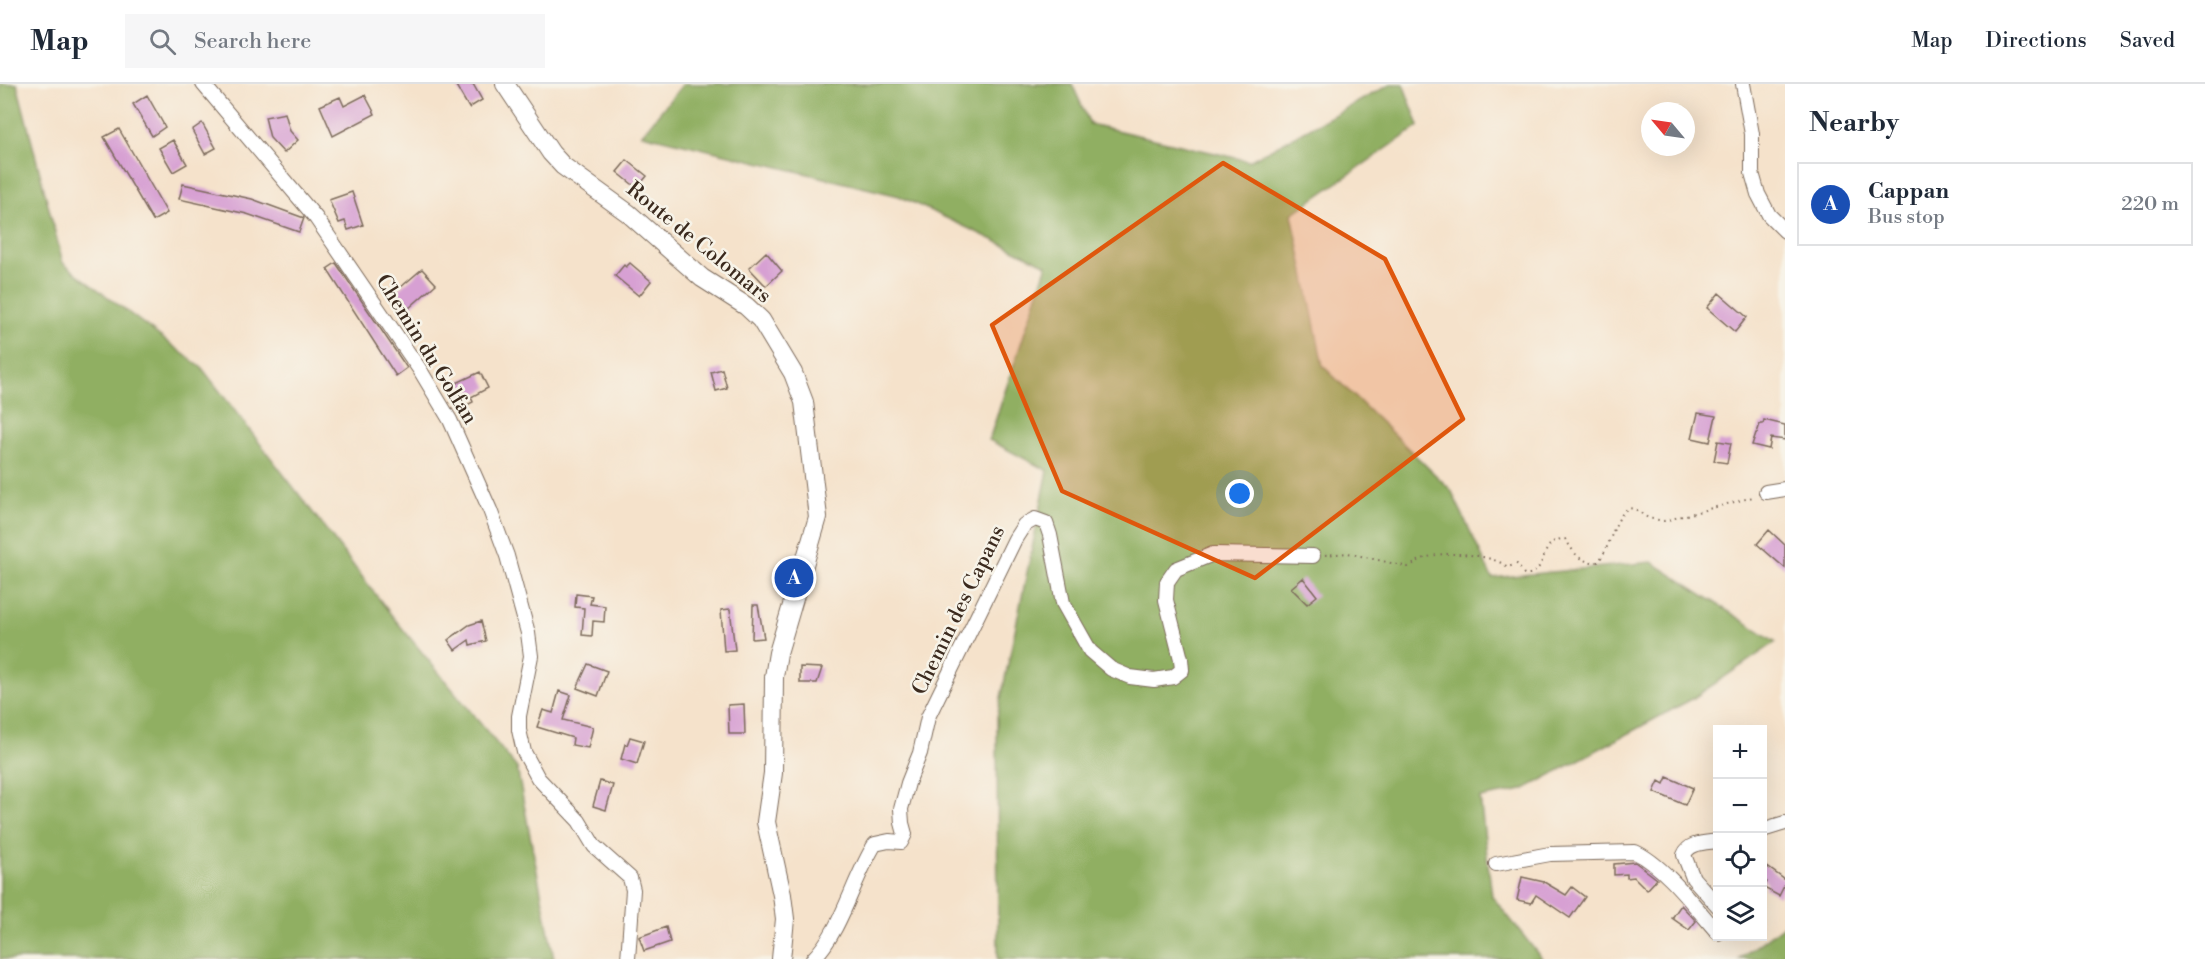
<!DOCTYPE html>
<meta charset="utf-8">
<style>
body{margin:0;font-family:"Libre Bodoni",serif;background:#f6f6f7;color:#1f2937}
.controls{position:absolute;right:18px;bottom:18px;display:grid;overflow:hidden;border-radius:0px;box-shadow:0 6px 24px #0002}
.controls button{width:54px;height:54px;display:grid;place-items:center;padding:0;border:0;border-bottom:2px solid #e0e1e3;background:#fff;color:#1f2937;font:30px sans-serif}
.compass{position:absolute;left:1641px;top:18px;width:54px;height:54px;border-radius:50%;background:#fff;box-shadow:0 6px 24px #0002;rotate:299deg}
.you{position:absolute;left:1240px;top:410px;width:21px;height:21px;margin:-15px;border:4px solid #fff;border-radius:50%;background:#1a73e8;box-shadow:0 0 0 9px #1a73e833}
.badge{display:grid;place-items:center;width:39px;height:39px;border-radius:50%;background:#c8321e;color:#fff;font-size:20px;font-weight:700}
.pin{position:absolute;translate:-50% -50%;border:3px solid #fff;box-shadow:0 2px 6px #0006}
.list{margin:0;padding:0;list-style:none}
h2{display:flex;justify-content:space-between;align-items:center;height:78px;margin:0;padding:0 24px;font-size:26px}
h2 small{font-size:20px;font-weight:400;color:#747a83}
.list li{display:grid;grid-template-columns:39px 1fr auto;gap:18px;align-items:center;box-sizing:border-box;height:84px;margin:0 12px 12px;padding:0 12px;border:2px solid #e0e1e3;border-radius:0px}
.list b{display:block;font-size:22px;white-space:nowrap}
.list p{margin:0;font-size:20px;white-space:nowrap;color:#747a83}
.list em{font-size:20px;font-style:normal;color:#747a83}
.icon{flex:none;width:33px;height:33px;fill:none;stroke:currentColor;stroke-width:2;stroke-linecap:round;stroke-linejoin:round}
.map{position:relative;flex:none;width:1785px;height:875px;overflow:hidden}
header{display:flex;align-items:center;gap:36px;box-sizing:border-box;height:84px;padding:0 30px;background:#fff;border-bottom:2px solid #e0e1e3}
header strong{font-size:28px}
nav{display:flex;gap:33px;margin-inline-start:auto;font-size:21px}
.search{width:420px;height:54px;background:#f6f6f7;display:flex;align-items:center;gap:15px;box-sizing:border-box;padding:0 21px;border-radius:0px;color:#747a83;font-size:22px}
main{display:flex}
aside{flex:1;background:#fff}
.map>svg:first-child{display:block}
.forest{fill:#90af62;stroke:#666c40;stroke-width:1.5}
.building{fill:#d7a0d3}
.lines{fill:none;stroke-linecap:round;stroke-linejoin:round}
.minor-casing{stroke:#7c6a5b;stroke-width:16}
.major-casing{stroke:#7c6a5b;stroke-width:20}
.path{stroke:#7c6a5b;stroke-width:2;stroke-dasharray:1.5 4.5;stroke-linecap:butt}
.minor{stroke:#fff;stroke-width:14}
.major{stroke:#fff;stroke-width:18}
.marked{fill:#df570d;fill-opacity:0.2;stroke:#df570d;stroke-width:4.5;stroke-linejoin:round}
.labels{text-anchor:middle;stroke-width:5;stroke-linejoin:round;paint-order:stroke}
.street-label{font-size:21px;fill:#3b2a1e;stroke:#f7f3e8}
</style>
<header>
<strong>Map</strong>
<div class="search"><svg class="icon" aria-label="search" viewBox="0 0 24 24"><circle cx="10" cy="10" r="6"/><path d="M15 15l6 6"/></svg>Search here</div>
<nav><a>Map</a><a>Directions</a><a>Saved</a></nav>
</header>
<main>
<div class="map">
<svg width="1785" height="875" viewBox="0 0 1785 875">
<rect width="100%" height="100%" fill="#f7f3e8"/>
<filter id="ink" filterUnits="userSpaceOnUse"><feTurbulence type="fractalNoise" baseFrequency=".0167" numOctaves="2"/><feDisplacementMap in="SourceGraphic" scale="12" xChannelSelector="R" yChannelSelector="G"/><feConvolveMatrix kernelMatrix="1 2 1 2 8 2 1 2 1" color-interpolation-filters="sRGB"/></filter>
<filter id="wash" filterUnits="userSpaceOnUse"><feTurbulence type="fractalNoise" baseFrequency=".008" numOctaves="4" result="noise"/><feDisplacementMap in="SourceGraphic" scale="24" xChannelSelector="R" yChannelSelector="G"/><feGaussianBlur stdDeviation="1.35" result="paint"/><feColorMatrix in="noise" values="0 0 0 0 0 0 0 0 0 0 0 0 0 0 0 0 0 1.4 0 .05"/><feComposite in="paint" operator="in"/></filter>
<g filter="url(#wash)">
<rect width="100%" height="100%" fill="#f5e2cb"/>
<path class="forest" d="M 0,0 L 17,0 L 63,179 L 202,284 L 393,533 L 517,684 L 554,875 L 0,875 Z
M 683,0 L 1072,0 L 1090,40 L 1249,77 L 1391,0 L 1403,0 L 1419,42 L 1292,130 L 1323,282 L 1451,406 L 1492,494 L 1652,478 L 1776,558 L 1692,615 L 1523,706 L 1480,714 L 1492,812 L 1542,875 L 998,875 L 997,633 L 1048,387 L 989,356 L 1047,181 L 899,112 L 642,50 Z
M 1785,840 L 1785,875 L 1739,875 Z"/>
<g id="blocks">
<path class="building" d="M 455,0 L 473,0 L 482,16 L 469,24 Z
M 147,11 L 165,43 L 152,52 L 133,20 Z
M 365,11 L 375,30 L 333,52 L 320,22 L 340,13 L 344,22 Z
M 285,29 L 290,47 L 298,56 L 284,69 L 270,54 L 265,33 Z
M 202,39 L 216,64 L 205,70 L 192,46 Z
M 119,45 L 167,129 L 153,137 L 104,53 Z
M 173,56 L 187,80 L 173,88 L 159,64 Z
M 627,76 L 647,92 L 637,104 L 617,88 Z
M 183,100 L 252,115 L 304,134 L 299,148 L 247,130 L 179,115 Z
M 352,108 L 363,141 L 348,146 L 345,137 L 339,139 L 329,116 Z
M 766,168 L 782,187 L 766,202 L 749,184 Z
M 336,179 L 407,284 L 396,292 L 327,185 Z
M 630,179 L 651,197 L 639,212 L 615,192 L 624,181 L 626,183 Z
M 422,185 L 436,200 L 408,225 L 394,209 Z
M 1719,209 L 1747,233 L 1735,248 L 1707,224 Z
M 722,285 L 727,304 L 716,307 L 711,288 Z
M 480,288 L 488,304 L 471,313 L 473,318 L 463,323 L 452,301 Z
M 1698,329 L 1716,332 L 1710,358 L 1692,354 Z
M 1764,336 L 1785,341 L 1785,356 L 1771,354 L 1769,365 L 1752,361 L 1756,349 L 1757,349 L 1760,340 L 1763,340 Z
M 1718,357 L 1731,359 L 1727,379 L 1714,377 Z
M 1769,446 L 1785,461 L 1785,484 L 1757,460 Z
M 1303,494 L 1317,512 L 1307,520 L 1291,504 Z
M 576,510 L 592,512 L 590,520 L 605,522 L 604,538 L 593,537 L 592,552 L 582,551 L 584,524 L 575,523 Z
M 753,521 L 758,521 L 764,554 L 752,555 Z
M 730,525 L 735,566 L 724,567 L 721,526 Z
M 481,537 L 486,557 L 470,561 L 469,556 L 455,566 L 448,556 L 469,541 Z
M 588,580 L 607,587 L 598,612 L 577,604 Z
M 800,583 L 822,584 L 817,599 L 800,599 Z
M 559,607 L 571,611 L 563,636 L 593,643 L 588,664 L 572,661 L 573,654 L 537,643 L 543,626 L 553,629 Z
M 744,620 L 745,650 L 729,650 L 728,621 Z
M 630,653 L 644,657 L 637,680 L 621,675 L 625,660 L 627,661 Z
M 1667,693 L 1693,704 L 1685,721 L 1654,708 L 1659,697 L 1664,700 Z
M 600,697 L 613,701 L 606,726 L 593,722 Z
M 1635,778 L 1657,795 L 1647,806 L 1634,793 L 1627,794 L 1627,790 L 1614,791 L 1614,780 Z
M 1762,779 L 1785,796 L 1785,800 L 1779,812 L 1764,804 L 1767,798 L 1762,794 Z
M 1522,793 L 1544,798 L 1566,811 L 1572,803 L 1585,813 L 1570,834 L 1536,811 L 1531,819 L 1517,816 Z
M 1681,821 L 1696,837 L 1689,846 L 1672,834 Z
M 666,843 L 670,858 L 644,867 L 639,853 Z"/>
</g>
</g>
<g filter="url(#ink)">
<use href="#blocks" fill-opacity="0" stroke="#7c6a5b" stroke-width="1.5"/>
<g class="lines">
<defs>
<path id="minor" d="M 203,0 L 316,134 L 420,286 L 450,336 L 490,426 L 507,472 L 528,549 L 531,572 L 519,632 L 519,646 L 524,668 L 538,694 L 579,737 L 594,762 L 630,794 L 633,806 L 628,875
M 1743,0 L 1752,50 L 1752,89 L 1758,110 L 1769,131 L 1785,147
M 1766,408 L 1785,405
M 1762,746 L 1785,739
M 1718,757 C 1705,759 1689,758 1684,771 L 1693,794 L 1718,822
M 1496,780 L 1550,770 L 1635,768 C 1664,781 1696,824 1718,849
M 813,875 C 842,846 853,795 875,760 L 889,757 L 901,758 L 905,750 L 902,739 L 901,725 L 908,699 L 920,669 L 928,633 L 1015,455 L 1024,441 L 1035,435 L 1046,439 L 1050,451 L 1063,519 L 1090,567 L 1111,585 L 1130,593 L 1154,596 L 1173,593 L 1182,586 L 1181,575 L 1166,516 L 1167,498 L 1176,485 L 1213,470 L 1313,472"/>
<path id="major" d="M 505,0 L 551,69 L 563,82 L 628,129 L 702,194 L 746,222 L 761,236 L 793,289 L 804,318 L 818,433 L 778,569 L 774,593 L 773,689 L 766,738 L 782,811 L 785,835 L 781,875"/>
</defs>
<use href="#minor" class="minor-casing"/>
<use href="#major" class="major-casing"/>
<path class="path" d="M 1325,471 L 1348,469 L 1408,483 C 1414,480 1419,476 1425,474 C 1445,466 1491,470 1508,483 L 1517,480 L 1524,490 C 1549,493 1537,454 1565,455 C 1575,469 1578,479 1598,478 C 1612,461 1612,437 1628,424 L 1635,425 L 1648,434 L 1664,437 L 1753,413"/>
<use href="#minor" class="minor"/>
<use href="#major" class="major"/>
</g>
</g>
<path class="marked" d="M 1223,79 L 1385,175 L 1463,335 L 1255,494 L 1062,407 L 992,241 Z"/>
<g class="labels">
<g class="street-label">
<text transform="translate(699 158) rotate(39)" y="7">Route de Colomars</text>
<text transform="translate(427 265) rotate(58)" y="7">Chemin du Golfan</text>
<text transform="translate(958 526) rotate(-64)" y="7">Chemin des Capans</text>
</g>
</g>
</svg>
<div class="controls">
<button>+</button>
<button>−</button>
<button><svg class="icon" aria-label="locate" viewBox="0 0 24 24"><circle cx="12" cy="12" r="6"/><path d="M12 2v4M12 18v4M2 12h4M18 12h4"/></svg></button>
<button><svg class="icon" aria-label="layers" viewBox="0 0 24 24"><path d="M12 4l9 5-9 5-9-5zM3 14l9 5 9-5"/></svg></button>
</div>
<svg class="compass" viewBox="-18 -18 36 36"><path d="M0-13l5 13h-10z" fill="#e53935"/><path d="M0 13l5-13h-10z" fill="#747a83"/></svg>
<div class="you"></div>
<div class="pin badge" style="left:794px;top:494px;background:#1a4fb4">A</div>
</div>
<aside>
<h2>Nearby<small></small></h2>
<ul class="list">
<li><span class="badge" style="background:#1a4fb4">A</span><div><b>Cappan</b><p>Bus stop</p></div><em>220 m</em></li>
</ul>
</aside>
</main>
